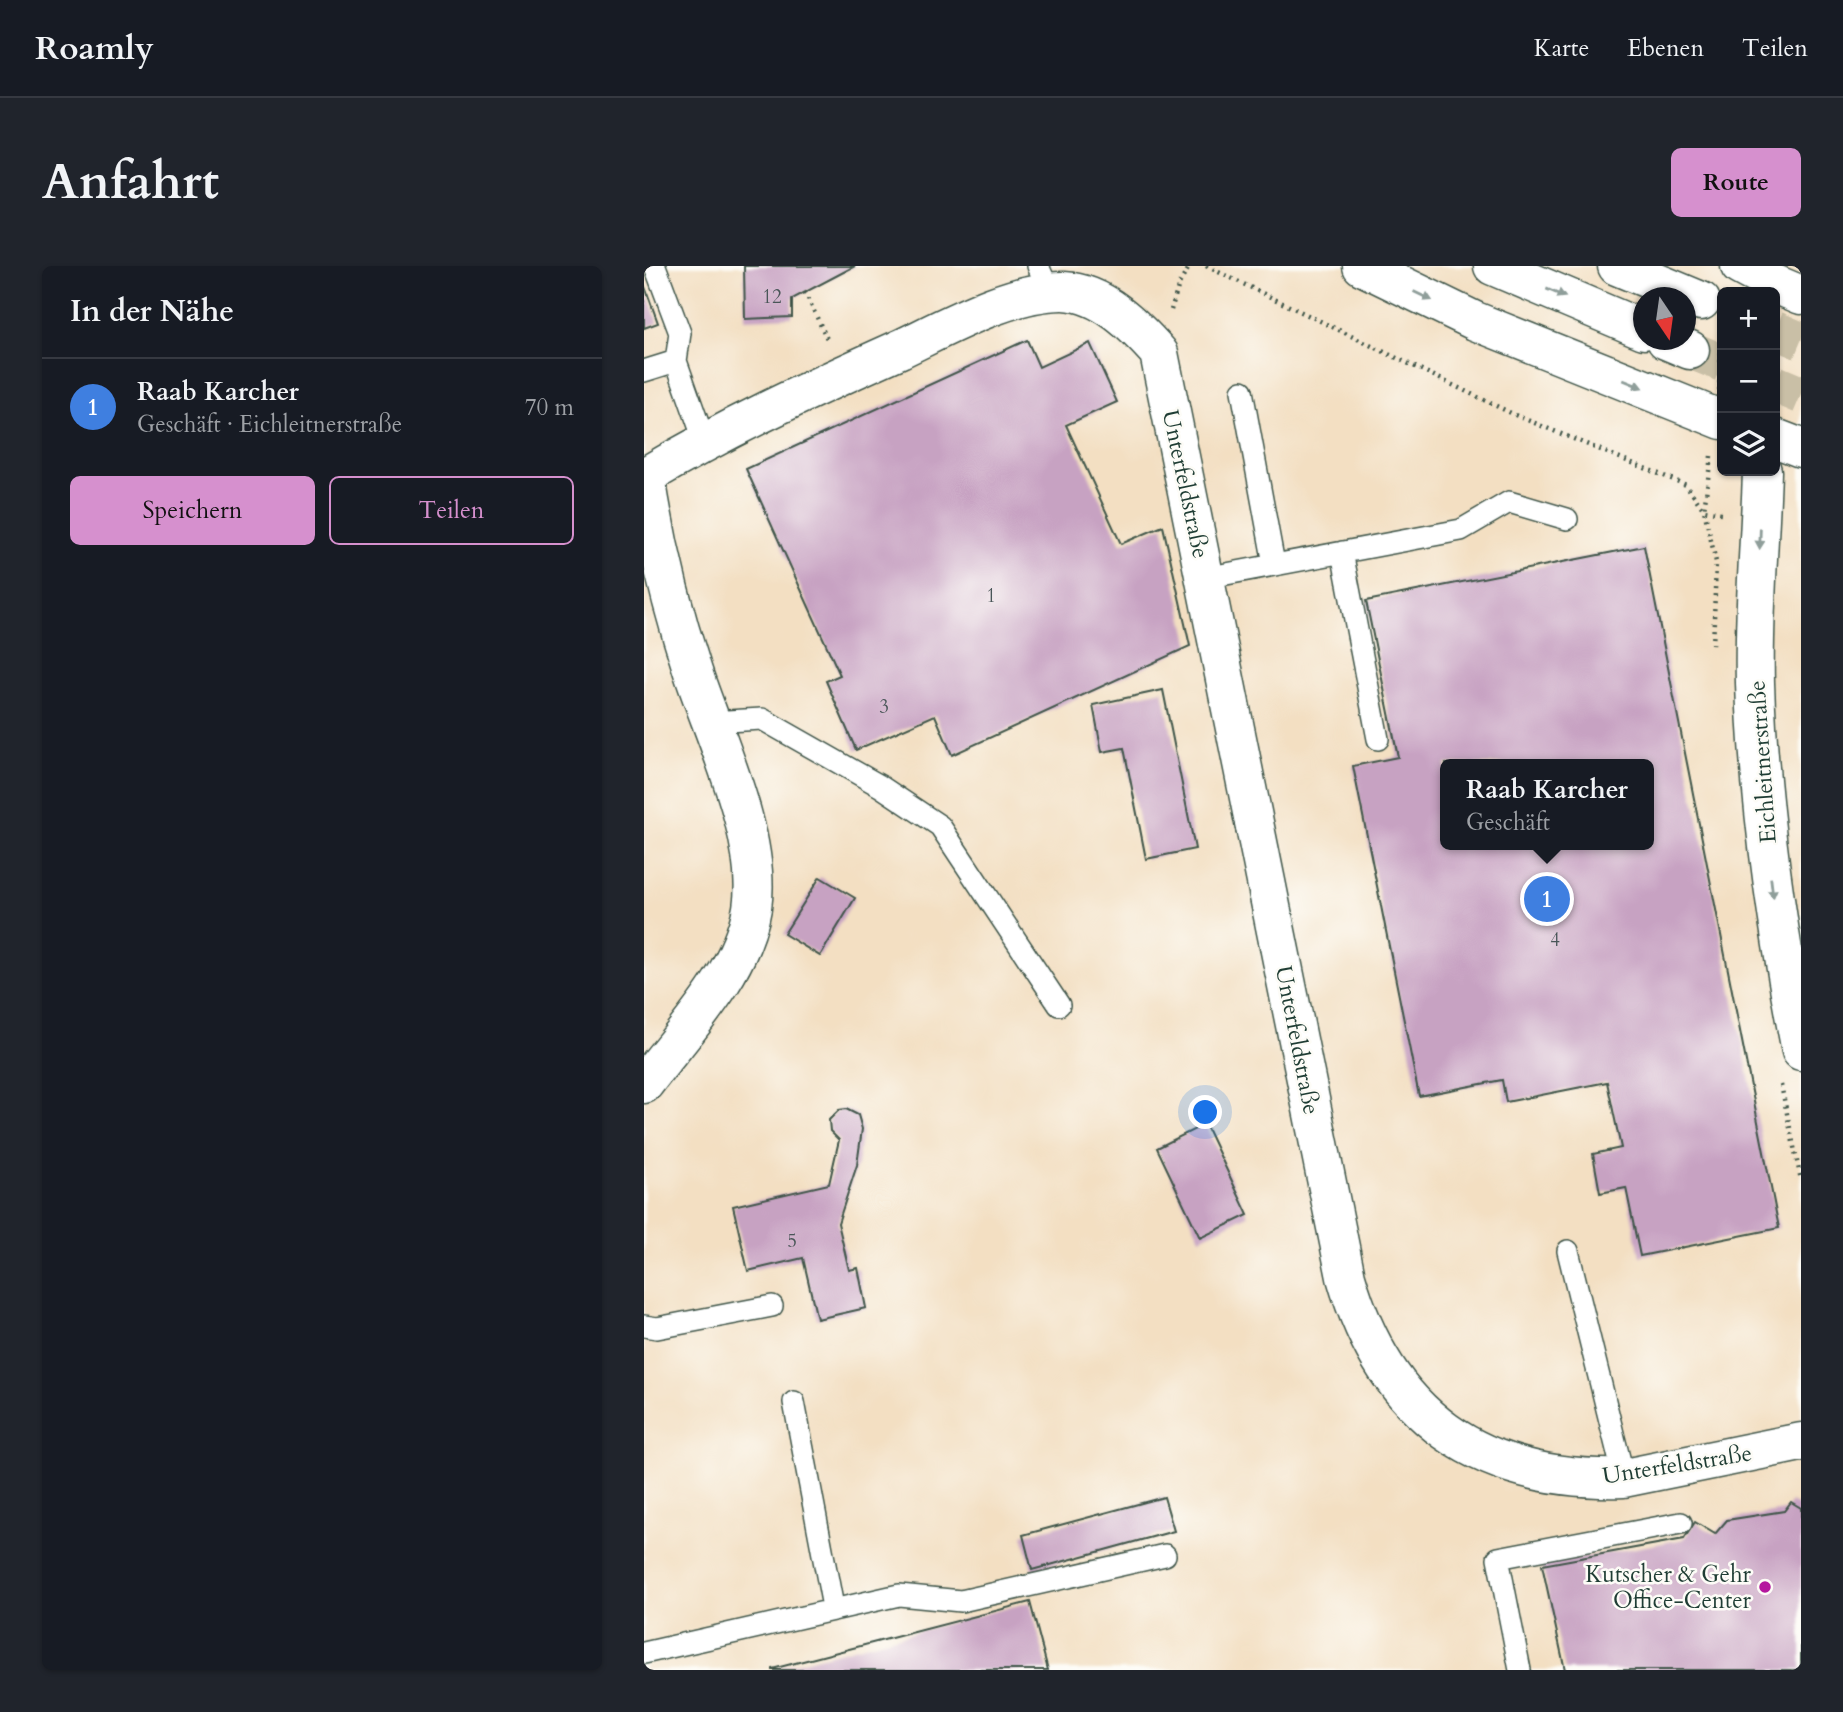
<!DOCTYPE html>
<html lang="de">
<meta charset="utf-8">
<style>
body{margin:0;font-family:Cardo,serif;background:#20242c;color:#f1f3f6}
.controls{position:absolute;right:21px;top:21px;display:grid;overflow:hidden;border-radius:10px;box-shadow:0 2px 5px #0004}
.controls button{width:63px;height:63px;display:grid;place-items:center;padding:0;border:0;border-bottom:2px solid #363941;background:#171b24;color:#f1f3f6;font:35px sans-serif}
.compass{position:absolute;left:989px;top:21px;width:63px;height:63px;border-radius:50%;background:#171b24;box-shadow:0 2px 5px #0004;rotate:167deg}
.you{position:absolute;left:562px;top:847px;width:24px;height:24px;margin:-18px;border:5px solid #fff;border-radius:50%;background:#1a73e8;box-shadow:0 0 0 10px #1a73e833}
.badge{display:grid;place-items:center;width:46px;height:46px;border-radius:50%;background:#d690ce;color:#fff;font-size:23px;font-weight:700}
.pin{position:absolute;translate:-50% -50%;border:4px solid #fff;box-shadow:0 2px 7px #0006}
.popup{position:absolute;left:796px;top:493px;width:214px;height:91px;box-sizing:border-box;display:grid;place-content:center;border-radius:10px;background:#171b24;filter:drop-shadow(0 2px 5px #0005);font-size:23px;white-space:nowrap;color:#9ea1a6}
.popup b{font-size:26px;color:#f1f3f6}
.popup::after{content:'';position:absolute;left:50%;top:100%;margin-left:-14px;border:14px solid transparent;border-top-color:#171b24}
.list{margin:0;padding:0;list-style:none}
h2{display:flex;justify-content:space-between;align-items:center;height:91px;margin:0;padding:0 28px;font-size:30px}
h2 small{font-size:23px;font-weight:400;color:#9ea1a6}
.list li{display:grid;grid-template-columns:46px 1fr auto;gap:21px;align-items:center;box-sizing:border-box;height:98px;padding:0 28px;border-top:2px solid #363941}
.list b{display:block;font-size:26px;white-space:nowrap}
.list p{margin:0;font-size:23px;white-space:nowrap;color:#9ea1a6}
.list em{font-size:23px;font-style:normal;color:#9ea1a6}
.actions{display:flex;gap:14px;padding:21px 28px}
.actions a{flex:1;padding:16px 0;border:2px solid #d690ce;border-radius:10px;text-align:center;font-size:24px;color:#d690ce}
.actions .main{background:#d690ce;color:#111}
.icon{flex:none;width:38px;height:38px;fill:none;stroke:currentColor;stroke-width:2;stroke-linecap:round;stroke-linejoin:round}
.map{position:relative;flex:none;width:1157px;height:1404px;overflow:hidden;border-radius:10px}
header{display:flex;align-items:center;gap:42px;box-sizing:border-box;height:98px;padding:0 35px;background:#171b24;border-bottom:2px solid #363941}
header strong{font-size:33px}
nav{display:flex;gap:38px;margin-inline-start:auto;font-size:24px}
.intro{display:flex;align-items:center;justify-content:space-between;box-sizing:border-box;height:168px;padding:0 42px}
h1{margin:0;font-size:49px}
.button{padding:18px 32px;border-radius:10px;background:#d690ce;color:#111;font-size:24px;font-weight:700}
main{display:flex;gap:42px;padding:0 42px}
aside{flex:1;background:#171b24;border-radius:10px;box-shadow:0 2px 5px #0004}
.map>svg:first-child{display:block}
.building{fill:#c7a2c2;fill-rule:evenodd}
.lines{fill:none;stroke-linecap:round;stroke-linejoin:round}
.highway-tunnel{stroke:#c9bfa6;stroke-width:38;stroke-dasharray:38 19;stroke-linecap:butt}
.lane-casing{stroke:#3f5549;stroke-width:24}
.street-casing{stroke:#3f5549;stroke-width:41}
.secondary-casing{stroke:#3f5549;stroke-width:41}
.highway-casing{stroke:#3f5549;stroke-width:41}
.path{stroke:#3f5549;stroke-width:4.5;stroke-dasharray:2 5;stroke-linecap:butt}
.lane{stroke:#fff;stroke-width:21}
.street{stroke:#fff;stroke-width:38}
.secondary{stroke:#fff;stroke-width:38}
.highway{stroke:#fff;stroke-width:38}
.path-bridge{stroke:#3f5549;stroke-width:4.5;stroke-dasharray:2 5;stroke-linecap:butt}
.oneway{fill:#8f9e9a}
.poi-dot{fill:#b5179e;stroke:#fdfcf7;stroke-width:2.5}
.labels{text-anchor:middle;stroke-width:5;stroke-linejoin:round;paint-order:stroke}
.number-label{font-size:19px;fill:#495658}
.street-label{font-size:23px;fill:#1f3d34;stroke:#fdfcf7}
.poi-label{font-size:23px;fill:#1f3d34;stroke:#fdfcf7;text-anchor:end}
</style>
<header>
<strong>Roamly</strong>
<nav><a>Karte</a><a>Ebenen</a><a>Teilen</a></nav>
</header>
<div class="intro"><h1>Anfahrt</h1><a class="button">Route</a></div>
<main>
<aside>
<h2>In der Nähe<small></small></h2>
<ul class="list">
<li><span class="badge" style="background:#3f7fe0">1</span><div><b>Raab Karcher</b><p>Geschäft · Eichleitnerstraße</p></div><em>70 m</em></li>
</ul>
<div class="actions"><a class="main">Speichern</a><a>Teilen</a></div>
</aside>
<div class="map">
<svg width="1157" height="1404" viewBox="0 0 1157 1404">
<rect width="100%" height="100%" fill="#fdfcf7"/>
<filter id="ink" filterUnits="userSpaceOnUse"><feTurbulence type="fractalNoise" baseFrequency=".0143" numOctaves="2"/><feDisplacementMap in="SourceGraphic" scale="14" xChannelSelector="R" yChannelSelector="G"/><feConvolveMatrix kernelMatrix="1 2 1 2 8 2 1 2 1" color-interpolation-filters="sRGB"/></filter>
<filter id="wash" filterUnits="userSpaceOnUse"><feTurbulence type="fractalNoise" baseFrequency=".00686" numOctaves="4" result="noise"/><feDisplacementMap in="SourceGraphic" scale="28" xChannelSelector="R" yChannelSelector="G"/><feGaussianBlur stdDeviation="1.57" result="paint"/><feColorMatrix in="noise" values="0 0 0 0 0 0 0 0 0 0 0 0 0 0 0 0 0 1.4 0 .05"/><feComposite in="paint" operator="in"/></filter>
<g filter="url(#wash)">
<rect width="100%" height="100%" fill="#f3dfc2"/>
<g id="blocks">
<path class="building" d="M 100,0 L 211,0 L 148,33 L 148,51 L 101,53 Z
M 0,18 L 14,57 L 0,62 Z
M 383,74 L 395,101 L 446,77 L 473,136 L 422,159 L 477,278 L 519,260 L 546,380 L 308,489 L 291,449 L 212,484 L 182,415 L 196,409 L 102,203 Z
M 1000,280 L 1135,962 L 996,990 L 982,922 L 956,927 L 949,888 L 977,882 L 963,816 L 862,836 L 858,814 L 775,830 L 709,500 L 754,491 L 722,335 ZM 802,498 L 1004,498 L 1004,579 L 802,579 Z
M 519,424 L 551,583 L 502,593 L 480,482 L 458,486 L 449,439 Z
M 176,611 L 211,632 L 176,690 L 140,668 Z
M 202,843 L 214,849 L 218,863 L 213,899 L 194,957 L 205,1004 L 214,1002 L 222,1042 L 173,1053 L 159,992 L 104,1005 L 89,940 L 185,918 L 195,874 L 186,865 L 185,854 L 195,844 Z
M 561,858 L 604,949 L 556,972 L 513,882 Z
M 520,1231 L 530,1265 L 388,1304 L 379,1269 Z
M 1147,1236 L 1157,1242 L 1157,1404 L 921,1404 L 898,1299 L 1040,1273 L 1051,1256 L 1071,1268 L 1083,1254 L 1140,1245 Z
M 386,1336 L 404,1404 L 128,1404 L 128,1403 Z"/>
</g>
</g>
<g filter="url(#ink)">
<use href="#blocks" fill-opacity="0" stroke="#3f5549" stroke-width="2"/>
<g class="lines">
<path class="highway-tunnel" d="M 1131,64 L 1157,75
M 1046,84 L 1078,97
M 1131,118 L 1157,129"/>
<defs>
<path id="lane" d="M 11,0 L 36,67 L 32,95 L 60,174
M 394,0 L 406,27
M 0,105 L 32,95
M 598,125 L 630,298
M 698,286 L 734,473
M 561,312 L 817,264 L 865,236 L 923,253
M 66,456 L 118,453 L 236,520 L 296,560 L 415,739
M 924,985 L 980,1212
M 0,1060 L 13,1062 L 128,1040
M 150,1136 L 189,1341
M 0,1387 L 255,1329 L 317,1335 L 521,1289
M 876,1404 L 854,1292 L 1037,1257"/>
<path id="street" d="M 0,211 C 82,162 169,122 256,83 C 302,61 368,24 420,25 C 459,27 491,60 515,87 L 702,1011 C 742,1150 835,1216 980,1212 L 1157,1176
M 0,818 C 39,766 97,708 108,642 C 119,572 71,473 49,406 C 28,342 12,277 2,210"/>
<path id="secondary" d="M 1124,15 L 1157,29
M 1131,172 L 1157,182
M 1118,205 C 1116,275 1109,347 1111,417 C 1115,542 1133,663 1157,785"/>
<path id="highway" d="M 718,0 L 831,55 L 1078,154
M 849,0 L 1000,64
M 973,0 L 1057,35
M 1096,0 L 1124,15
M 1022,74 L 1046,84"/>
</defs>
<use href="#lane" class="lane-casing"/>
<use href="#street" class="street-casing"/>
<use href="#secondary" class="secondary-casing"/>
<use href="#highway" class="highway-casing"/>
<path class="path" d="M 562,0 L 871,149 L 1042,219 L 1060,244 L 1077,247
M 161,26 L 184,75
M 527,44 L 535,18 L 546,0
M 1067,190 L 1060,244 L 1072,296 L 1069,382
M 1137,819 L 1157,914"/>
<use href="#lane" class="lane"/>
<use href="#street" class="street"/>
<use href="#secondary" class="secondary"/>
<use href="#highway" class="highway"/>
<path class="path-bridge" d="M 1075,131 L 1078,62"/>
</g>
<defs><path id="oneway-solid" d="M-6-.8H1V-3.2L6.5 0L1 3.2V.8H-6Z" transform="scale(1.75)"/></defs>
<g class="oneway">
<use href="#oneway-solid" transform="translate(912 27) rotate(23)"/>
<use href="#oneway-solid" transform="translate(779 30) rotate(26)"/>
<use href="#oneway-solid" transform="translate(989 118) rotate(22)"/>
<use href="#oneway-solid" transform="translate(1116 273) rotate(92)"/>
<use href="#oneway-solid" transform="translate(1128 622) rotate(83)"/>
</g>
</g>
<circle class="poi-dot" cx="1121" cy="1321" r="7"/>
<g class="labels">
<g class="number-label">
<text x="128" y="37">12</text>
<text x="347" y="336">1</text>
<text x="240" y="447">3</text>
<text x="911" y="680">4</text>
<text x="148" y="981">5</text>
</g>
<g class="street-label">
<text transform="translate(542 218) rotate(78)" y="8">Unterfeldstraße</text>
<text transform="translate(1118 496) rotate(-94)" y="8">Eichleitnerstraße</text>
<text transform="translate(654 774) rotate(79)" y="8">Unterfeldstraße</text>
<text transform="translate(1033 1198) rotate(-9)" y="8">Unterfeldstraße</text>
</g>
<g class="poi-label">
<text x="1107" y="1316">Kutscher &amp; Gehr<tspan x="1107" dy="26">Office-Center</tspan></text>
</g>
</g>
</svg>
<div class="controls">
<button>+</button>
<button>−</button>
<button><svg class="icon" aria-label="layers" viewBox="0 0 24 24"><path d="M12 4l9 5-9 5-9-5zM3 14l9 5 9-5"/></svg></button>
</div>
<svg class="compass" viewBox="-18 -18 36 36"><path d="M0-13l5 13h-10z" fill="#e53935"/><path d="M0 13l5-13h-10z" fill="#9ea1a6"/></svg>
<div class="you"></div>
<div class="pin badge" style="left:903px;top:633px;background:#3f7fe0">1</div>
<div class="popup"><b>Raab Karcher</b>Geschäft</div>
</div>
</main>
